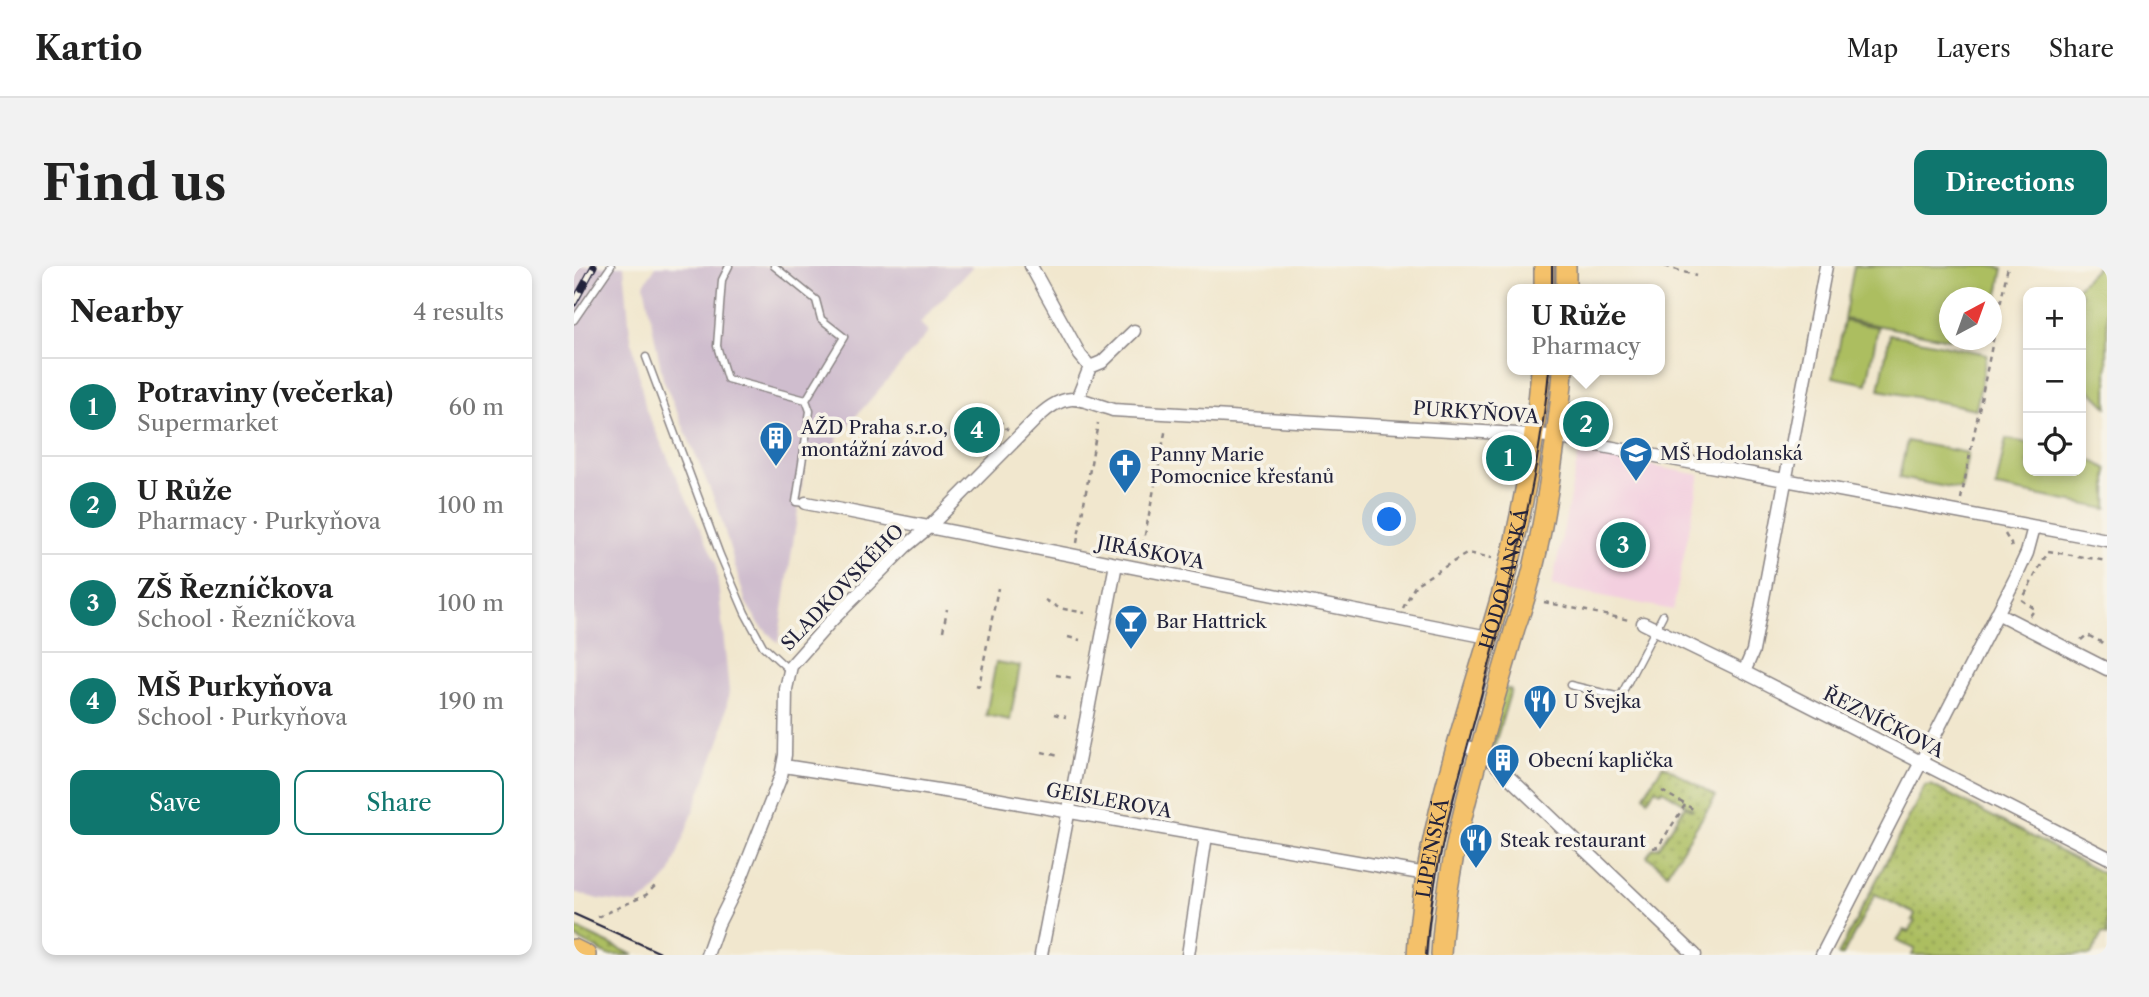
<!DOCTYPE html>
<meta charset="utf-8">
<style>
body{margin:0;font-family:"Libre Caslon Text",serif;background:#f2f2f2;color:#222}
.controls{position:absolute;right:21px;top:21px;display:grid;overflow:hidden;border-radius:14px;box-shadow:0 4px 10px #0003}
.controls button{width:63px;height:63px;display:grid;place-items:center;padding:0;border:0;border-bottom:2px solid #e0e0e0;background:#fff;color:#222;font:35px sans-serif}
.compass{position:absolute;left:1365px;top:21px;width:63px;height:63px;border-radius:50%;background:#fff;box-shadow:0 4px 10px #0003;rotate:41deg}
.you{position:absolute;left:816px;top:254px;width:24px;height:24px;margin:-18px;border:5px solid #fff;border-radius:50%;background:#1a73e8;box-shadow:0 0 0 10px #1a73e833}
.badge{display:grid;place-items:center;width:46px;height:46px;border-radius:50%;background:#0f766e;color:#fff;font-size:23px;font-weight:700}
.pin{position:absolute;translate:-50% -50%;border:4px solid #fff;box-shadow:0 2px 7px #0006}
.popup{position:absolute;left:933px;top:18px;width:158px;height:91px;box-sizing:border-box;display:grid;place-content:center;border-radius:14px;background:#fff;filter:drop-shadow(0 2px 5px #0005);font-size:23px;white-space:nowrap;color:#767676}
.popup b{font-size:26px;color:#222}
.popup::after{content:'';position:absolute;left:50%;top:100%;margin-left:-14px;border:14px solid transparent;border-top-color:#fff}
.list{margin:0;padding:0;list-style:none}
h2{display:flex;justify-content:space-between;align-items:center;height:91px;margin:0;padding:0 28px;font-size:30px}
h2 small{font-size:23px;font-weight:400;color:#767676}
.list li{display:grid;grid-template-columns:46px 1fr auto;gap:21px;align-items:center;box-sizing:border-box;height:98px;padding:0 28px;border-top:2px solid #e0e0e0}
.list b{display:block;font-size:26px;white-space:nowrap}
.list p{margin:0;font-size:23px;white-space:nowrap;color:#767676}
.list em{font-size:23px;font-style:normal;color:#767676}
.actions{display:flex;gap:14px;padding:21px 28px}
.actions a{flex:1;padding:16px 0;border:2px solid #0f766e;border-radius:14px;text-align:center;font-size:24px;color:#0f766e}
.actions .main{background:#0f766e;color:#fff}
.icon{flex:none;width:38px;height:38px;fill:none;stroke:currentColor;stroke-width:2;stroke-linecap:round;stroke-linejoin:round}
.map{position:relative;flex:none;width:1533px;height:689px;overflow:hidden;border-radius:14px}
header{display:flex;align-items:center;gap:42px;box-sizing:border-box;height:98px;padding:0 35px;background:#fff;border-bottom:2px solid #e0e0e0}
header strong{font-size:33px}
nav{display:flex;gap:38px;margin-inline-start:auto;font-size:24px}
.intro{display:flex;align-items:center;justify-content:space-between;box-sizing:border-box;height:168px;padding:0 42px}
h1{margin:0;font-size:49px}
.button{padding:18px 32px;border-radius:14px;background:#0f766e;color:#fff;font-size:24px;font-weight:700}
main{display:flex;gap:42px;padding:0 42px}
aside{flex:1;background:#fff;border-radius:14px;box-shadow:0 4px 10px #0003}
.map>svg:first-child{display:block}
.built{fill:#f3cfdf}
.industrial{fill:#cfbdce}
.grass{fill:url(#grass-dots);stroke:#67704e;stroke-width:2}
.park{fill:#acbe61;stroke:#67704e;stroke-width:2}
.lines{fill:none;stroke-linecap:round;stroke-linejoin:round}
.lane-casing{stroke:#8a8484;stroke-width:9}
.street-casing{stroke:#8a8484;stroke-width:15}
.primary-casing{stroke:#8a8484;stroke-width:22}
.path{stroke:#8a8484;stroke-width:2.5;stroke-dasharray:5 5;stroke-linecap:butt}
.lane{stroke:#fff;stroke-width:6}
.street{stroke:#fff;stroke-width:12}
.primary{stroke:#f4c16a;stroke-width:19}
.tram{stroke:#22223b;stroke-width:2}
.rail-casing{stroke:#22223b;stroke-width:7}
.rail{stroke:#f7f3e8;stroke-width:4.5;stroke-dasharray:13;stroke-linecap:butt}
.labels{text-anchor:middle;stroke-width:7;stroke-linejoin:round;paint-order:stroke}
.street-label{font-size:19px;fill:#22223b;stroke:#f7f3e8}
.poi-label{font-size:19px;fill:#22223b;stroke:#f7f3e8;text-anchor:start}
</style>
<header>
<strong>Kartio</strong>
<nav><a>Map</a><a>Layers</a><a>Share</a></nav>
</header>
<div class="intro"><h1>Find us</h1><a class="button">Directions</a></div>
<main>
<aside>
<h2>Nearby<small>4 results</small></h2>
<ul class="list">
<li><span class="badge">1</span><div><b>Potraviny (večerka)</b><p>Supermarket</p></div><em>60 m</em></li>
<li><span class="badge">2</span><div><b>U Růže</b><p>Pharmacy · Purkyňova</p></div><em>100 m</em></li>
<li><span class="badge">3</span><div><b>ZŠ Řezníčkova</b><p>School · Řezníčkova</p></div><em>100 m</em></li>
<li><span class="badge">4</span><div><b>MŠ Purkyňova</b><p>School · Purkyňova</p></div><em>190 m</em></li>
</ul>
<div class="actions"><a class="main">Save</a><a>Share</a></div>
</aside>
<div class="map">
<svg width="1533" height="689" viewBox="0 0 1533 689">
<defs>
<pattern id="grass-dots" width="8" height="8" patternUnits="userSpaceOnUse" patternTransform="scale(1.75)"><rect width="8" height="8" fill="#acbe61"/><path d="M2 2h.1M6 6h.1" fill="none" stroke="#8c9a51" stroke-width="1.8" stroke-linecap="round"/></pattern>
</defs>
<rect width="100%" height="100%" fill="#f7f3e8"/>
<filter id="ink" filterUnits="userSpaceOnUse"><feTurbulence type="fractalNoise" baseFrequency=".0143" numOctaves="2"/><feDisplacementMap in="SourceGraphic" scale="14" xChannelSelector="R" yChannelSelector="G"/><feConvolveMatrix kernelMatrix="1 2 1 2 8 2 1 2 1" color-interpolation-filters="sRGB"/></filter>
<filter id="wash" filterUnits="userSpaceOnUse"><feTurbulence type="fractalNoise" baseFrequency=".00686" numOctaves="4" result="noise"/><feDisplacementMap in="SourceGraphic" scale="28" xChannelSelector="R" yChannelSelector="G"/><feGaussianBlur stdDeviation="1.57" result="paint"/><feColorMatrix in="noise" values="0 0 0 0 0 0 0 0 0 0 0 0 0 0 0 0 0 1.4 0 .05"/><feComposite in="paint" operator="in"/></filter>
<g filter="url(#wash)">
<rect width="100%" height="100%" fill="#f1e7ce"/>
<path class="built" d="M 1005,186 L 1126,209 L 1099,344 L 978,320 Z"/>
<path class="industrial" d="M 0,0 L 50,0 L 56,66 L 72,144 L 142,297 L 155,425 L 148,468 L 96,608 L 76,630 L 62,638 L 24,633 L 0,626 Z
M 82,0 L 399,0 L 346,57 L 355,66 L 263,172 L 265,190 L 233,184 L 204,377 L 186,359 L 172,337 L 144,242 L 89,113 L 70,18 Z"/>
<path class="grass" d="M 928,422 L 937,424 L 919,484 L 916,479 Z
M 1089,499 L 1142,530 L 1093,607 L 1073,590 L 1079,582 L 1085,581 L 1111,540 L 1118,544 L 1119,543 L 1088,524 L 1087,526 L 1081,523 L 1074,534 L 1070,529 Z
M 1357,519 L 1532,609 L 1533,670 L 1528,668 L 1517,689 L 1338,689 L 1341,683 L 1323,675 L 1330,664 L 1335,666 L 1341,655 L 1338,654 L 1341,648 L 1301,628 L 1269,689 L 1264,689 L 1351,520 Z
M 0,661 L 55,687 L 60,689 L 34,689 L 0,671 Z"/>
<path class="park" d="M 1280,0 L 1416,0 L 1429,2 L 1418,62 L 1418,32 L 1376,32 L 1375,73 L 1270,53 Z
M 1524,0 L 1533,0 L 1533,141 L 1507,115 L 1507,26 L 1499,26 Z
M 1270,55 L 1304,61 L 1293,118 L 1259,111 Z
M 1316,68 L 1413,88 L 1402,143 L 1305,124 Z
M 1432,173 L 1454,177 L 1454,205 L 1507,205 L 1507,188 L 1533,203 L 1533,243 L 1422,221 Z
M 1333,175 L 1394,187 L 1387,224 L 1325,212 Z
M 422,396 L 446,400 L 436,454 L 412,449 Z"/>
</g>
<g filter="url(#ink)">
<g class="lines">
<defs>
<path id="lane" d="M 155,0 L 148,14 L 143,80 L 153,113 L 232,134 L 236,145 L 222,236 L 232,237
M 200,0 L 242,34 L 247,53 L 270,71 L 232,134
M 0,54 L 37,0
M 72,91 L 146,289 L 171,347 L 189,380 L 215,404
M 996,419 L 1046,431 L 1089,349"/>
<path id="street" d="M 457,0 L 506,89 L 516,101 L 504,131
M 516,101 L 528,96 L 560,65
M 232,237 L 914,371
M 1423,347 L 1533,403
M 1069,357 L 1170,406 L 1533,591
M 1170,406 L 1179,385 L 1252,0
M 883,478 L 900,483 L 917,494 L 1121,689
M 210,500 L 416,532 L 852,608
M 133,689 L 144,658 L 167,612 L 207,510 L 211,489 L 212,423 L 217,400 L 257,355 L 331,281 L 355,261 L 465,150 C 494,123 507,134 539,144 L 975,170 L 1533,274
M 467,689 L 542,298
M 614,689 L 632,570
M 1248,689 L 1441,313 L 1453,287 L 1460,261"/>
<g id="primary">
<path d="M 970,23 L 970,0"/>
<path d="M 992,23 L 992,0"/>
<path d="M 0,683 L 12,689"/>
<path id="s1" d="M 843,689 C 850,562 895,444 929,323 C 948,251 961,178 967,104"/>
<path d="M 867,689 C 873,577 911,469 941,362 C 960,311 969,259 977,205 C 982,172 987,138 989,104"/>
</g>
</defs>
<use href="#lane" class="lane-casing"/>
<use href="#street" class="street-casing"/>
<use href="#primary" class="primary-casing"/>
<path class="path" d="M 1091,0 L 1122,10
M 425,154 L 434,164
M 412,172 L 414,170 L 420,176
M 1387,233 L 1434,0
M 1431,268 L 1437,278 L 1438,284
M 503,277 L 524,157
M 567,289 L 592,162
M 471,334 L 485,342 L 511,347
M 970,336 L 1055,354
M 829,342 L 842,318 L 894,287 L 918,292
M 1456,350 L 1461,343 L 1448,334 L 1474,285 L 1533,295
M 369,365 L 373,343
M 494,371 L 506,374
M 1507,374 L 1513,369 L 1533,379
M 482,409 L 499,412
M 402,419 L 405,420 L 424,322
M 480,448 L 492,451
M 468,486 L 485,490
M 1088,525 L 1119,543
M 1079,582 L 1084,581 L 1111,539
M 24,651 L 72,629 L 83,618"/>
<use href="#lane" class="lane"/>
<use href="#street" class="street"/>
<use href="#primary" class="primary"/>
<path class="tram" d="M 978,23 L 978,0
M 0,648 L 91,689
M 852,689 C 857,609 879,533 900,456 C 931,339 964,225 975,104"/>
<defs>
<path id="rail" d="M 0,37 L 20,0"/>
</defs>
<use href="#rail" class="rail-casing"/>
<use href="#rail" class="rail"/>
</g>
</g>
<defs>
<symbol id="building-pin" viewBox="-11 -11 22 30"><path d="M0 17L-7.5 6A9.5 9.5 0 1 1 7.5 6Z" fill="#1f6fb2" stroke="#f7f3e8"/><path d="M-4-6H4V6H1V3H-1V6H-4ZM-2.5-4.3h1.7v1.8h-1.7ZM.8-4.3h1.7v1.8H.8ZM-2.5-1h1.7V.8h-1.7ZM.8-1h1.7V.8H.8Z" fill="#fff"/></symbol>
<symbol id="school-pin" viewBox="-11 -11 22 30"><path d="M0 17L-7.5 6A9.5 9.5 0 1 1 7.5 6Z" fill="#1f6fb2" stroke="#f7f3e8"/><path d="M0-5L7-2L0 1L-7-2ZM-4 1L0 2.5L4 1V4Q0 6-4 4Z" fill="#fff"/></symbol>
<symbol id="church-pin" viewBox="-11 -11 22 30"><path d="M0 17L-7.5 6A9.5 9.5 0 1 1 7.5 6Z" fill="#1f6fb2" stroke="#f7f3e8"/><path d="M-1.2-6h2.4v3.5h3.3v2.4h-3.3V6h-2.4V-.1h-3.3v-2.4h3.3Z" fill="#fff"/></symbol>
<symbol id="bar-pin" viewBox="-11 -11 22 30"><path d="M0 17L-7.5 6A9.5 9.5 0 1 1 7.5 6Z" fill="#1f6fb2" stroke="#f7f3e8"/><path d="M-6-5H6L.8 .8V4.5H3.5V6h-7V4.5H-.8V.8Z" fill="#fff"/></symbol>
<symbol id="restaurant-pin" viewBox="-11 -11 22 30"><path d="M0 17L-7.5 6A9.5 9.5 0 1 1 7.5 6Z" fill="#1f6fb2" stroke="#f7f3e8"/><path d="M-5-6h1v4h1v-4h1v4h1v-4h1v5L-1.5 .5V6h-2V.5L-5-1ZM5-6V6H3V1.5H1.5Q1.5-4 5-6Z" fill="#fff"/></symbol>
</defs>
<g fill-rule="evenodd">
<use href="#building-pin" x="183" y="153" width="38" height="52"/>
<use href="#school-pin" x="1043" y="168" width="38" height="52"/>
<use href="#church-pin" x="532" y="180" width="38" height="52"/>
<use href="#bar-pin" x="538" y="336" width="38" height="52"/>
<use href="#restaurant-pin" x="947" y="416" width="38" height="52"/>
<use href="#building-pin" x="910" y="475" width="38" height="52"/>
<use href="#restaurant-pin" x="883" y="555" width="38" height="52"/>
</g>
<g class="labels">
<g class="street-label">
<text transform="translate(902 146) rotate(4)" y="7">PURKYŇOVA</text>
<text transform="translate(577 286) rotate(11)" y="7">JIRÁSKOVA</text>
<text dy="7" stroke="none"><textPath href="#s1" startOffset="387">HODOLANSKÁ</textPath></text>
<text transform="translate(268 321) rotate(-46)" y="7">SLADKOVSKÉHO</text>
<text transform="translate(1310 456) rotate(27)" y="7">ŘEZNÍČKOVA</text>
<text transform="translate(535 534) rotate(10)" y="7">GEISLEROVA</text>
<text dy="7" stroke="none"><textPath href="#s1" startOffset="108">LIPENSKÁ</textPath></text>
</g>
<g class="poi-label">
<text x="227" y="168">AŽD Praha s.r.o,<tspan x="227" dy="22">montážní závod</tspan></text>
<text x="1086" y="194">MŠ Hodolanská</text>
<text x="576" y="195">Panny Marie<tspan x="576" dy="22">Pomocnice křesťanů</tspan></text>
<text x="582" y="362">Bar Hattrick</text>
<text x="990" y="442">U Švejka</text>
<text x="954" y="501">Obecní kaplička</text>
<text x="926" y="581">Steak restaurant</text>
</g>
</g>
</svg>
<div class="controls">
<button>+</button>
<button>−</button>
<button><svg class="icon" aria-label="locate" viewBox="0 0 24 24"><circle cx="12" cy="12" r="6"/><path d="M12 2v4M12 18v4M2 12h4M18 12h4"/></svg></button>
</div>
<svg class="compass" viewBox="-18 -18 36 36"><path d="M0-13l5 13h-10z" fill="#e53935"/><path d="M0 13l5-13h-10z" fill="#767676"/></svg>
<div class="you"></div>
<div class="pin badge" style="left:935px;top:192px">1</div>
<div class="pin badge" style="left:1012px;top:158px">2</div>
<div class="popup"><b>U Růže</b>Pharmacy</div>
<div class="pin badge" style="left:1049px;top:279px">3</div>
<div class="pin badge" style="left:403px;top:164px">4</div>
</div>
</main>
